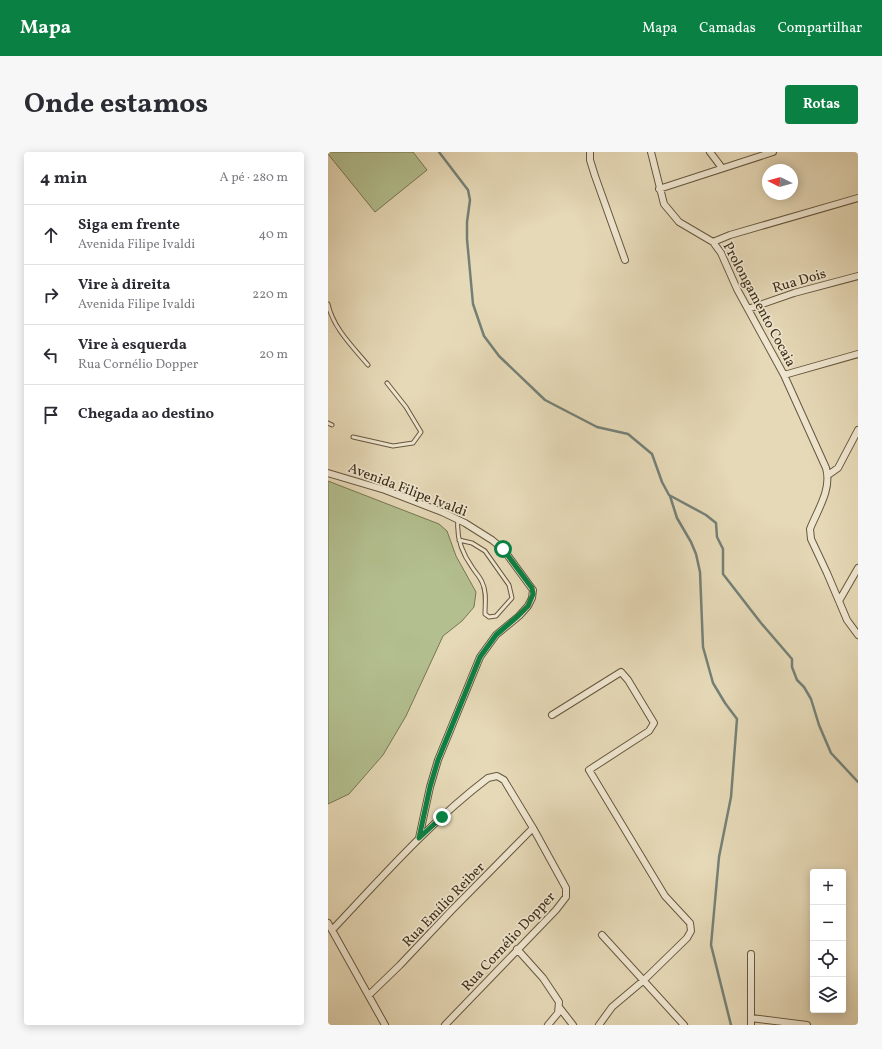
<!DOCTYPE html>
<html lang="pt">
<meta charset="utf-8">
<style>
body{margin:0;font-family:Vollkorn,serif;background:#f7f7f7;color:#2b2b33}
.controls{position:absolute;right:12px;bottom:12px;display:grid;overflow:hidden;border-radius:4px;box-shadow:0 2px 10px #0003}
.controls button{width:36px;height:36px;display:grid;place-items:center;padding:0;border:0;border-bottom:1px solid #e1e1e2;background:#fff;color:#2b2b33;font:20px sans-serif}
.compass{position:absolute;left:434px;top:12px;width:36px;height:36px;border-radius:50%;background:#fff;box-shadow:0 2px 10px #0003;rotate:276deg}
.stop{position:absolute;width:12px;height:12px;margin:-9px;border:3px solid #0b8043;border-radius:50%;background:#fff}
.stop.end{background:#0b8043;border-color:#fff;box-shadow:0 1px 4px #0008}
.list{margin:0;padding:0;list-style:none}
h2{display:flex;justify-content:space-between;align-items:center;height:52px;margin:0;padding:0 16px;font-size:17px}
h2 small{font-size:13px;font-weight:400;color:#7c7c81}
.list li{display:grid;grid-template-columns:26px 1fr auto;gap:12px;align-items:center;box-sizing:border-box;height:60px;padding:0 16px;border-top:1px solid #e1e1e2}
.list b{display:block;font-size:15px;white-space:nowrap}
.list p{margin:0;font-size:13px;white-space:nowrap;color:#7c7c81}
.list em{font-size:13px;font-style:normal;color:#7c7c81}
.icon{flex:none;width:22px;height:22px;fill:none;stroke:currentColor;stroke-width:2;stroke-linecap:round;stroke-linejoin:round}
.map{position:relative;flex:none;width:530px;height:873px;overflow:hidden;border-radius:4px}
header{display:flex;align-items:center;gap:24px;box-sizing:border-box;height:56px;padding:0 20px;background:#0b8043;color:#fff}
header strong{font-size:19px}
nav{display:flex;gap:22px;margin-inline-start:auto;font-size:14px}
.intro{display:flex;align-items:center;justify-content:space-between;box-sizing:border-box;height:96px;padding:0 24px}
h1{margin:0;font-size:28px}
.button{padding:10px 18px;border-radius:4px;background:#0b8043;color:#fff;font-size:14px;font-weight:700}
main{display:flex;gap:24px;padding:0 24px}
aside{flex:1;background:#fff;border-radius:4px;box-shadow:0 2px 10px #0003}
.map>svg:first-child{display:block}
.green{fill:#b3bf8f;stroke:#777652}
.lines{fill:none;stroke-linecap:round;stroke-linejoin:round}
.stream{stroke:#748077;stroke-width:2.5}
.lane-casing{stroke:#66573e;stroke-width:5}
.street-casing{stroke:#66573e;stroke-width:8}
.lane{stroke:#efe6d0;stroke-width:3}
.street{stroke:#efe6d0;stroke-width:6}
.route{stroke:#0b8043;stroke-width:5}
.labels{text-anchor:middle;stroke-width:3.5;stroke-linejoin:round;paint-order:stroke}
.street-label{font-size:14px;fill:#3b2c16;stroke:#efe6d0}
</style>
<header>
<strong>Mapa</strong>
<nav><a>Mapa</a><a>Camadas</a><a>Compartilhar</a></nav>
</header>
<div class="intro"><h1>Onde estamos</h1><a class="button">Rotas</a></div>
<main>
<aside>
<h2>4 min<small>A pé · 280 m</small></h2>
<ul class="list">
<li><svg class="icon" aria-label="ahead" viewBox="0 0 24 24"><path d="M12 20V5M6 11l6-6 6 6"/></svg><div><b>Siga em frente</b><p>Avenida Filipe Ivaldi</p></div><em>40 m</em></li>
<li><svg class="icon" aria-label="right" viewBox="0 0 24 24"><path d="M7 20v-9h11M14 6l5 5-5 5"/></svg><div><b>Vire à direita</b><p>Avenida Filipe Ivaldi</p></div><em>220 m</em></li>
<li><svg class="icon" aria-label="left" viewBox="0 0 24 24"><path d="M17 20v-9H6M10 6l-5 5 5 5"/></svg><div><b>Vire à esquerda</b><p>Rua Cornélio Dopper</p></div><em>20 m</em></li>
<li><svg class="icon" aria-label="arrive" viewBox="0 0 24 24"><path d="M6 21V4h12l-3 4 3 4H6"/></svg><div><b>Chegada ao destino</b></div></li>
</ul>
</aside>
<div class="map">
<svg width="530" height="873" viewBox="0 0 530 873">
<rect width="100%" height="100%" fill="#e6d9b7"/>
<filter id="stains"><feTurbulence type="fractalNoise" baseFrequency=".005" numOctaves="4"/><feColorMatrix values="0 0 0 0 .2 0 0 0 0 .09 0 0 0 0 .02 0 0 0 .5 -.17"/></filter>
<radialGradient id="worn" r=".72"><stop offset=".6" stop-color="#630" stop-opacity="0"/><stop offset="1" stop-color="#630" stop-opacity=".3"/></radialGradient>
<path class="green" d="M 0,0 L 85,0 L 99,18 L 47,60 L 0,2 Z
M 0,329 L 111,372 L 119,379 L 128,404 L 148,440 L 146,455 L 134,469 L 115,484 L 78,564 L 55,603 L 21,642 L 0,652 Z"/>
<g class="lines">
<path class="stream" d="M 111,0 L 140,38 L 142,48 L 139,70 L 139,87 L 145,152 L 156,184 L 171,204 L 217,248 L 269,275 L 300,282 L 324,302 L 334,330 L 341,343 L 378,363 L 388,371 L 389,385 L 395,397 L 395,422 L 433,471 L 464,507 L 464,515 L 469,528 L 476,535 L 483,547 L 491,573 L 503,601 L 530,630
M 342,344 L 349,366 L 363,390 L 368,402 L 372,420 L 375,495 L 385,531 L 397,551 L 409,567 L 403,645 L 391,705 L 383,793 L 403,873"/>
<defs>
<path id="lane" d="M 0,152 C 5,176 25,195 40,213
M 0,271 L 4,273
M 25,285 L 65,294 L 85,291 L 93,280 L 78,255 L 59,231
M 130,367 C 128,385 134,401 144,415 C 147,420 152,425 154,430 C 159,440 157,451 157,462 L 161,465 L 168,464 L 184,446 L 181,433 L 157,399 L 144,391 L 131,388"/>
<path id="street" d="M 262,0 L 262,8 L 267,24 L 297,108
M 323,0 L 336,52 L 351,70 L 385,90 L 393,101 L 409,137 L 456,223 L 498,316 C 504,337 490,357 482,377 L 483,387 L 499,421 L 519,468 L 530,483
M 382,0 L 394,16
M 331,37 L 445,0
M 385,90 L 402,83 L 530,46
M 420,157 L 466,141 L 530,124
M 456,223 L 530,202
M 0,321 L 57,338 L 114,360 L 137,371 L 164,388 L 175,397 L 205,438 L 204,446 L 200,454 L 191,464 L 168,483 L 152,505 L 110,608 L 102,635 L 91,686
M 500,323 L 510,316 L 530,278
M 511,449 L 530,416
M 224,563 L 293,520 L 300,528 L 326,571 L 321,579 L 261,618 L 337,744 L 362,771 L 363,779 L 359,786 L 316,828 L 284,855 L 271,873
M 0,771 L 57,873
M 4,778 C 54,725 102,670 160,626 L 169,624 L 176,628 L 205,676 L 238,736 L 238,745 L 228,758 L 117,873
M 274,783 L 356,873
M 189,797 L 215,826 L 231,850 L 230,861 L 220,873
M 423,802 L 423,873
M 41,843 L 72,813 L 123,759 L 205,676
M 231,855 L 245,873
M 423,866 L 479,873"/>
</defs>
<use href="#lane" class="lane-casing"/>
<use href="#street" class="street-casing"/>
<use href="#lane" class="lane"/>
<use href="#street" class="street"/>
</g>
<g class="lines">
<path class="route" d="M 114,665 L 91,686 L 102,635 L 110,608 L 152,505 L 168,483 L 190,464 L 200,454 L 205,442 L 204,436 L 175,397"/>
</g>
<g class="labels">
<g class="street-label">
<text transform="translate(471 128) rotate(-16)" y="5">Rua Dois</text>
<text transform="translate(432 152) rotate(62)" y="5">Prolongamento Cocaia</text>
<text transform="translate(80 337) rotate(21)" y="5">Avenida Filipe Ivaldi</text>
<text transform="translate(115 752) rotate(-46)" y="5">Rua Emílio Reiber</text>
<text transform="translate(180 789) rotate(-47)" y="5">Rua Cornélio Dopper</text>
</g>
</g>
<rect width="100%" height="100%" filter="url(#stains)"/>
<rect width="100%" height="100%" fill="url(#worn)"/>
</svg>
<div class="controls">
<button>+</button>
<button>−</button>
<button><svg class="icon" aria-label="locate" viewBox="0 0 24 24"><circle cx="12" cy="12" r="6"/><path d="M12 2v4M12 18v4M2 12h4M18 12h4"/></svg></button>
<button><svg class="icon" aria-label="layers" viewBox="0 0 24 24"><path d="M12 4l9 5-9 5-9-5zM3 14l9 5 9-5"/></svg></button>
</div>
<svg class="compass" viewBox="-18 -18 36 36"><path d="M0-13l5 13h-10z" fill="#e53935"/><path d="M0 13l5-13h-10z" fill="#7c7c81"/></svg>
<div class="stop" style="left:175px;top:397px"></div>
<div class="stop end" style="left:114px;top:665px"></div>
</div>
</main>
